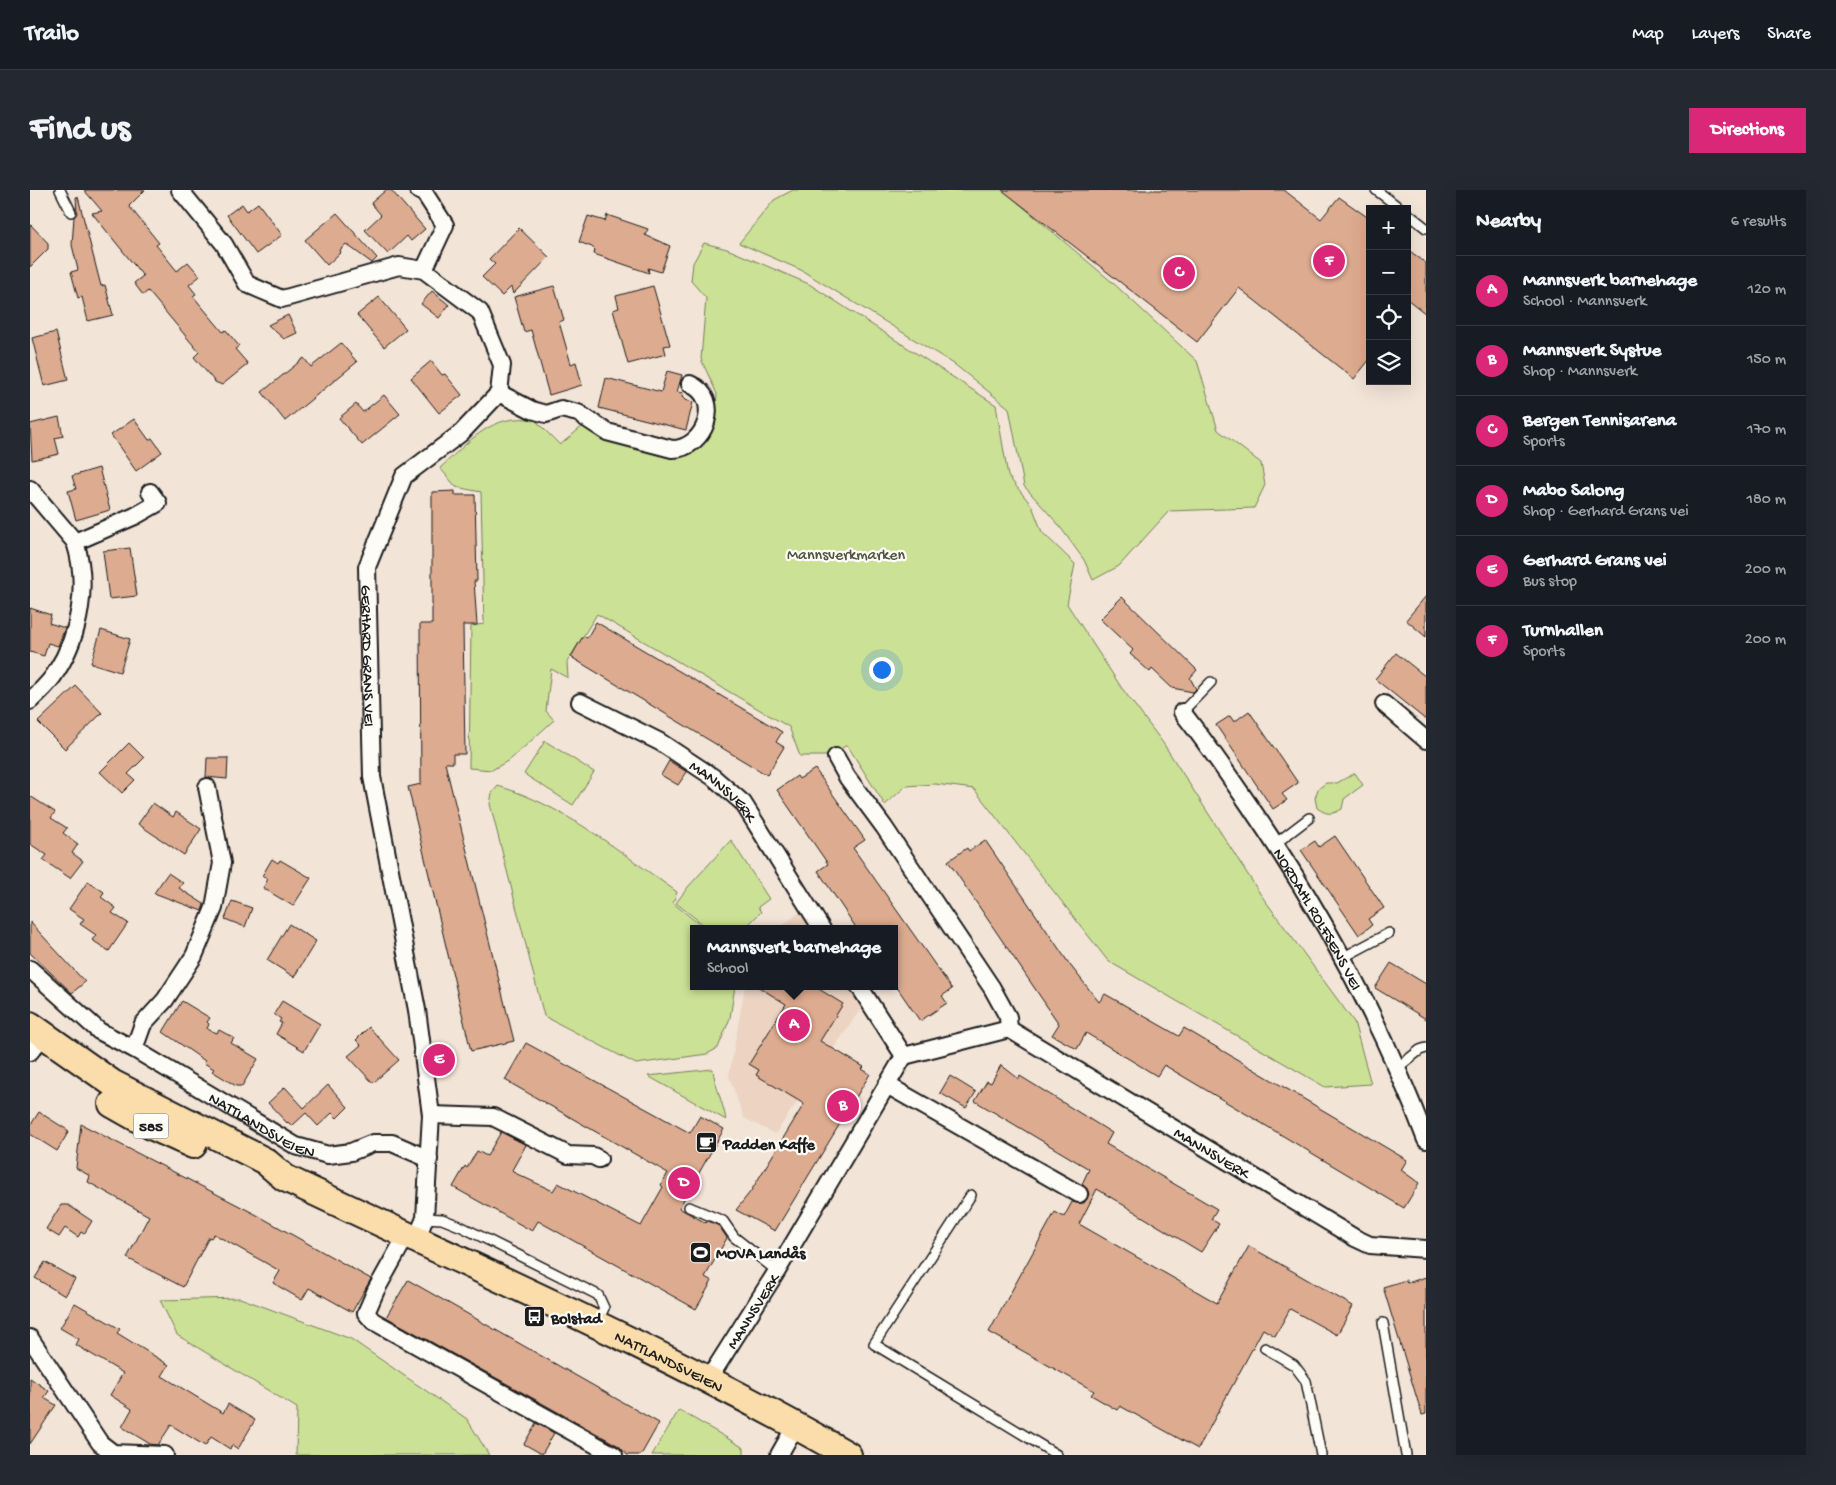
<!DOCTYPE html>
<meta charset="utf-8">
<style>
body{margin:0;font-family:"Gochi Hand",sans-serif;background:#242831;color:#f1f3f6}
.controls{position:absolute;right:15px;top:15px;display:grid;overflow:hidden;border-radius:0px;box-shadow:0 5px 20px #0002}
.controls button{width:45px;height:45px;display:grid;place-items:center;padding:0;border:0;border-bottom:1px solid #363941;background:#171b24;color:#f1f3f6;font:25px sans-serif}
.you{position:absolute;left:851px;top:479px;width:18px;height:18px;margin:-12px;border:4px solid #fff;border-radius:50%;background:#1a73e8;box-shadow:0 0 0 8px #1a73e833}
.badge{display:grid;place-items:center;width:32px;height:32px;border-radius:50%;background:#db2777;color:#fff;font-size:16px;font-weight:700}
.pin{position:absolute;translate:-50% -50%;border:2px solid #fff;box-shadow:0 1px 5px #0006}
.popup{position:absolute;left:660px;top:735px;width:208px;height:65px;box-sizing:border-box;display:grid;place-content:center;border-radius:0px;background:#171b24;filter:drop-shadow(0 1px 4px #0005);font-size:16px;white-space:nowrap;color:#9ea1a6}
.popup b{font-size:19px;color:#f1f3f6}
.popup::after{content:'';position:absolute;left:50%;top:100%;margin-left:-10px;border:10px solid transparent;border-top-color:#171b24}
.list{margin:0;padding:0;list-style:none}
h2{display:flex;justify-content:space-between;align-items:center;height:65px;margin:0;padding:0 20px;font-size:21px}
h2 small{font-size:16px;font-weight:400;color:#9ea1a6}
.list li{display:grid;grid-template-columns:32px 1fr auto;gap:15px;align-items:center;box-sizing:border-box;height:70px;padding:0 20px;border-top:1px solid #363941}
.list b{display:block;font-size:19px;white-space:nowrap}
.list p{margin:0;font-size:16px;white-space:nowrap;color:#9ea1a6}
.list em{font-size:16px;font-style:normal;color:#9ea1a6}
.icon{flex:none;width:28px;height:28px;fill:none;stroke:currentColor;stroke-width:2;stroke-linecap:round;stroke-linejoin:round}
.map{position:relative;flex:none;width:1396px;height:1265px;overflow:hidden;border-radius:0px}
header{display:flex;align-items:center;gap:30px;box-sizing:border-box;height:70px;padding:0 25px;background:#171b24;border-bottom:1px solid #363941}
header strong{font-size:24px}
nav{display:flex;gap:28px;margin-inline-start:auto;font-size:18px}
.intro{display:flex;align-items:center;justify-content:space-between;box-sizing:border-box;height:120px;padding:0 30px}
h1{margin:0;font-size:35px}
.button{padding:12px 22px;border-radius:0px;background:#db2777;color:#fff;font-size:18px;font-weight:700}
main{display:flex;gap:30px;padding:0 30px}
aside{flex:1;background:#171b24;border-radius:0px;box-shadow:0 5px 20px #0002}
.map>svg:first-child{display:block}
.built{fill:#ecd3c2}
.green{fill:#cbe196;stroke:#747e59}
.building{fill:#ddab8f;stroke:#1c1c1c}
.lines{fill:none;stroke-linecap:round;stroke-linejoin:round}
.service-casing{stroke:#1c1c1c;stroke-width:12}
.minor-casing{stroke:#1c1c1c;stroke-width:20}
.primary-casing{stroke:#1c1c1c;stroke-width:30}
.service{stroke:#fdfcf7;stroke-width:9}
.minor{stroke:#fdfcf7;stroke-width:16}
.primary{stroke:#fbddab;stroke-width:26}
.labels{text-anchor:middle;stroke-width:4.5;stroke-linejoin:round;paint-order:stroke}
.shield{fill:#fdfcf7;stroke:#605f5e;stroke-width:1}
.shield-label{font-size:15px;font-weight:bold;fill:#1c1c1c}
.park-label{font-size:16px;fill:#515741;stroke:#fdfcf7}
.street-label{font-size:16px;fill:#1c1c1c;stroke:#fdfcf7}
.poi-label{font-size:16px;font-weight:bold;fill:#1c1c1c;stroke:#fdfcf7;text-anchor:start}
</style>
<header>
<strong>Trailo</strong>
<nav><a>Map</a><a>Layers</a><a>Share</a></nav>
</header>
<div class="intro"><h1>Find us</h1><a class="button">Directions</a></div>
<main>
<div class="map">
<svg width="1396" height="1265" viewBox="0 0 1396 1265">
<rect width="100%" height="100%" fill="#f3e4d8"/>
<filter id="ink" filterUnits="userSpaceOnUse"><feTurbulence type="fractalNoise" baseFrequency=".02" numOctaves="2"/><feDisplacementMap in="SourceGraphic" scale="10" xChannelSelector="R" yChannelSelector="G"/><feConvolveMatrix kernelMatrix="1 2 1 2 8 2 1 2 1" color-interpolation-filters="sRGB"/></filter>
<g filter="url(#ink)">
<path class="built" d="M 771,721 L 783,739 L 749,739 Z
M 715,796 L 819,796 L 832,817 L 745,944 L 714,928 L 699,886 Z"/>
<path class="green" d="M 763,0 L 973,0 L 1082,92 L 1167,171 L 1188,240 L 1231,273 L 1235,295 L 1224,318 L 1139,321 L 1089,376 L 1063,390 L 1054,370 L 1028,334 L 994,296 L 979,218 L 924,174 L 771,80 L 709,53 L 744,10 Z
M 674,53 L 697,59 L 779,94 L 966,215 L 978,286 L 1002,316 L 1012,342 L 1045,374 L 1037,414 L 1091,497 L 1133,553 L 1231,705 L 1324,832 L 1341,894 L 1295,897 L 1078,771 L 944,599 L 905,594 L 876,596 L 855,615 L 817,555 L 799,566 L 770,566 L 759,537 L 567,424 L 537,472 L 538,488 L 521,479 L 516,521 L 524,530 L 481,569 L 462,580 L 439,578 L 441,436 L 454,434 L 451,302 L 426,297 L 410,278 C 439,252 462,222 505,230 L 530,255 L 554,235 L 626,261 L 657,265 L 675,250 L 686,216 L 687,204 L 671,169 L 676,108 L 661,91 L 663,73 Z
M 515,551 L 564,582 L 543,615 L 494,584 Z
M 1325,583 L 1333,595 L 1314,609 L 1312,619 C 1302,625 1297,625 1287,618 L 1285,608 L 1288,599 L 1296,593 L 1307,593 Z
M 468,596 C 534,615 591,663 647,702 L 643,713 L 675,739 L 664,739 L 664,796 L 705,796 L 700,828 L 688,858 L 677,864 L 606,874 L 514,826 L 460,614 L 462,603 Z
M 701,650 L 739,709 L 728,717 L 731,722 L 714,739 L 679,739 L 646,713 L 658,697 Z
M 683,879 C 685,897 693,912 696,930 L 618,886 Z
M 210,1108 L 321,1149 L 437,1229 L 459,1265 L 266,1265 L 267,1218 L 147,1145 L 130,1110 Z
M 649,1220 L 714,1258 L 714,1265 L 622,1265 Z"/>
<path class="building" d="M 54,0 L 115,0 L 99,16 L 129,53 L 126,55 L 147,81 L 158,72 L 170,86 L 159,95 L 166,104 L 163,106 L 193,142 L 196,140 L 209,156 L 205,159 L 218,174 L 192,195 L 185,192 L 164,167 L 169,162 L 118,101 L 113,105 L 104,93 L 113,86 L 62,23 L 72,21 Z
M 356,0 L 361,0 L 395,39 L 381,51 L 377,46 L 358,64 L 335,40 L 351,25 L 341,13 Z
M 972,0 L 1254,0 L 1291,29 L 1309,7 L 1340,29 L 1340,169 L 1324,189 L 1209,98 L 1167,152 Z
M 46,7 L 48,7 L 71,96 L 75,95 L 83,125 L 58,131 L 52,107 L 48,108 L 41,82 L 48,80 L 42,55 L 44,27 L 47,23 Z
M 228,13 L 252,45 L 226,64 L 197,25 L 212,14 L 217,21 Z
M 307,23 L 347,68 L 342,73 L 316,54 L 310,60 L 311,62 L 297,75 L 275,50 Z
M 577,25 L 618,39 L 615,45 L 640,56 L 631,82 L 618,78 L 619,83 L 564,64 L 565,60 L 562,57 L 549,52 L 558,26 L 575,31 Z
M 0,34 L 18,53 L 18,59 L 0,77 Z
M 489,38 L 519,67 L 483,104 L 481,97 L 472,106 L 452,87 L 465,74 L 459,69 Z
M 1377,59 L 1396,73 L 1396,124 L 1377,109 Z
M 524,96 L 534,130 L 529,132 L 541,174 L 546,172 L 552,195 L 519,205 L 501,140 L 494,142 L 484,107 Z
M 623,96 L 640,155 L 634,156 L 636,164 L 598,174 L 583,120 L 589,118 L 586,106 Z
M 402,101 L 419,115 L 409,128 L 391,114 Z
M 349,107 L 376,139 L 354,157 L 327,125 Z
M 258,125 L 267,143 L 254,149 L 238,135 Z
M 26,142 L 38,190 L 14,196 L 2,148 Z
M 311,153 L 327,172 L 255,231 L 232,202 L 274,168 L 281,177 Z
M 401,171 L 412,185 L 415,184 L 432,205 L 409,223 L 381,188 Z
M 637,181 L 652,185 L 647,202 L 653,203 L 652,207 L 655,210 L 663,212 L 656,240 L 569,218 L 576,188 L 631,202 Z
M 354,205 L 370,224 L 332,255 L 309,228 L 326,214 L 333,222 Z
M 29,227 L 33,246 L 25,248 L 29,264 L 2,270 L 0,234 Z
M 104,229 L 119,250 L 122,248 L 132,262 L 106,281 L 81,245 Z
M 69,278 L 80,320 L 46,330 L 38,301 L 46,299 L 42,286 Z
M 425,301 L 425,305 L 445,305 L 447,391 L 444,391 L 447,435 L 433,435 L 435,564 L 423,564 L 423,573 L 415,573 L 484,851 L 441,861 L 378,597 L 391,594 L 390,434 L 402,434 L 402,302 Z
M 100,358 L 107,406 L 79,409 L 73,361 Z
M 1396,406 L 1396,447 L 1376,430 Z
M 1092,407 L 1167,480 L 1160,488 L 1166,499 L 1163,502 L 1142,498 L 1122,479 L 1120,482 L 1100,464 L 1103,460 L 1070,429 Z
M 0,418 L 21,425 L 19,433 L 35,438 L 28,456 L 18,453 L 14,466 L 0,462 Z
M 566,432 L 752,542 L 746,552 L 754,557 L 737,585 L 541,467 L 553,446 L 557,448 Z
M 71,440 L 100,449 L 90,482 L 61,473 Z
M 1366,463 L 1396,487 L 1396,530 L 1345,489 Z
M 46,496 L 72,523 L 35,559 L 8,532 Z
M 1219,521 L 1268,593 L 1252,604 L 1257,610 L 1243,619 L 1186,535 L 1200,526 L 1204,532 Z
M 99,553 L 114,568 L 98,584 L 105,590 L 92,603 L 70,582 Z
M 177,568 L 198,568 L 197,589 L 176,587 Z
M 639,571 L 657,582 L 648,595 L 631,585 Z
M 785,579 L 835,650 L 823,658 L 922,799 L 912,806 L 917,813 L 890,831 L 864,793 L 864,739 L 827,739 L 788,681 L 798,674 L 747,600 L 767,586 L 769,589 Z
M 0,606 L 25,622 L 21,628 L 37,638 L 33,643 L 48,654 L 42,663 L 53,671 L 40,688 L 13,670 L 17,665 L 0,654 Z
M 123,613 L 143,627 L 146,622 L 171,639 L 154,665 L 108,634 Z
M 1305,646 L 1354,718 L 1338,729 L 1342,735 L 1329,745 L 1271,660 L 1285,651 L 1289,657 Z
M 955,650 L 1040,775 L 1069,812 L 1075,804 L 1149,846 L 1154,838 L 1377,970 L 1371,980 L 1389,993 L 1374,1018 L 1134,875 L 1127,886 L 1056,843 L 1047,859 L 1022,845 L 1029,834 L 918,671 L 937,658 L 939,661 Z
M 242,669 L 248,673 L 250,670 L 281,688 L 263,716 L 233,698 L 238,689 L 232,686 Z
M 138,683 L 153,693 L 149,698 L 174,714 L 172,721 L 124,703 Z
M 58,691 L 74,702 L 71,707 L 86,718 L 82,723 L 98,733 L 79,761 L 62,750 L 66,745 L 50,734 L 54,729 L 39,719 Z
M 202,711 L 222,718 L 215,737 L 195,729 Z
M 0,732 L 55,792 L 42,803 L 0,763 Z
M 259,734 L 286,751 L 264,787 L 237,770 Z
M 1361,773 L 1396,794 L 1396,829 L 1345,798 Z
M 727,796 L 784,796 L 813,814 L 790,851 L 834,877 L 832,879 L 840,884 L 745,1041 L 706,1020 L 721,1001 L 774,914 L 726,885 L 729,880 L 719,874 L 756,814 Z
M 152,811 L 180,828 L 177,832 L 179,834 L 177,839 L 187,843 L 189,840 L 204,848 L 201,853 L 228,869 L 212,896 L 206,896 L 182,881 L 184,879 L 174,873 L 175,871 L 133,842 Z
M 252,811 L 290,834 L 274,861 L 246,844 L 252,833 L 249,832 L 251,829 L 244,824 Z
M 339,837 L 369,870 L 343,893 L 318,866 L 331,855 L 326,850 Z
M 496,853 L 660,943 L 670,926 L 694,939 L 649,1018 L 676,1033 L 678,1031 L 689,1036 L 697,1048 L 675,1087 L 682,1091 L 666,1119 L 508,1031 L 502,1041 L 423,997 L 435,976 L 437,978 L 447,961 L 457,966 L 471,942 L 496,955 L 482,980 L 485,983 L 523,1001 L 528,993 L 611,1036 L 633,997 L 631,995 L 638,983 L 475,890 Z
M 971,875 L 989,889 L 990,886 L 1082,943 L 1076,954 L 1187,1019 L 1181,1029 L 1189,1034 L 1171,1062 L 1067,999 L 1049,1034 L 1187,1113 L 1219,1056 L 1323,1116 L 1307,1145 L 1260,1119 L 1245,1146 L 1233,1139 L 1168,1259 L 1090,1216 L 1087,1220 L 1061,1205 L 1064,1201 L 959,1142 L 1025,1022 L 1034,1027 L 1042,1012 L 1054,1013 L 1059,1004 L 1057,999 L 1052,994 L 1059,979 L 945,911 L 957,891 L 961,893 Z
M 920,886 L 946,902 L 936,918 L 910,903 Z
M 298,895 L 318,917 L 307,928 L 302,923 L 288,936 L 276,923 L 262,936 L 258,932 L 257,933 L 238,913 L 255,897 L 274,918 Z
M 9,922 L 39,941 L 27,961 L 0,944 L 0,936 Z
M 51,934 L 227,1025 L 341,1089 L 322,1122 L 279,1098 L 272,1110 L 243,1093 L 250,1081 L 184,1044 L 181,1048 L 179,1047 L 153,1097 L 97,1068 L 119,1026 L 58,992 L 60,986 L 46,978 Z
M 31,1015 L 38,1015 L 62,1031 L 54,1044 L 51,1042 L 48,1047 L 35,1038 L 29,1047 L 16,1039 Z
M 15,1072 L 45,1089 L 35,1106 L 5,1088 Z
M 1396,1087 L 1396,1224 L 1392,1225 L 1353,1097 L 1376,1090 L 1377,1093 Z
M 378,1090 L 629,1233 L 611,1265 L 597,1265 L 589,1256 L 356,1127 Z
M 45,1113 L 90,1139 L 87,1143 L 139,1175 L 132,1186 L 193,1223 L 198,1214 L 225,1230 L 208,1259 L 202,1255 L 200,1259 L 181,1247 L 175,1256 L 141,1235 L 128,1255 L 120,1254 L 92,1237 L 102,1219 L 80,1205 L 93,1183 L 46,1155 L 49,1149 L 30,1138 Z
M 0,1188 L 19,1201 L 14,1208 L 26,1215 L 0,1254 Z
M 506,1233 L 524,1243 L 512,1264 L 494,1254 Z"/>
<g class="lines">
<defs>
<path id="service" d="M 30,0 L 41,22
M 1346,0 L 1371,19
M 1377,23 L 1396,38
M 1152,522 L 1181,492
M 1245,654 L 1279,628
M 1312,768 L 1359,743
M 1367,878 L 1390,860 L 1396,858
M 941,1005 L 844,1154 L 1027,1265
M 659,1017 L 693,1031 L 704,1047 L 747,1081
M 395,1028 L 412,1029 L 432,1037 L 568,1105 L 574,1118 L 567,1133
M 1353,1133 L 1376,1265
M 1235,1158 L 1264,1175 L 1276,1191 L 1291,1265"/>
<g id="minor">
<path id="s1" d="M 150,0 L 194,54 L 217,94 L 252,109 L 369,76 L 394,80 L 450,122 L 472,175 L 469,203 L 431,243 L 374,286 L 337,377 L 342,587 L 387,820 L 401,925 L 395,1028 L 386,1050"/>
<path d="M 388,0 L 395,4 L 415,35 L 394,80"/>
<path d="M 469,203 L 502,220 L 516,224 L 531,219 L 548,223 L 577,242 L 642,259 C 676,259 693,208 660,194"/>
<path d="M 0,299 L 45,352 C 59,394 50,445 26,482 C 20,493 9,502 0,511"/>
<path d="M 45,352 L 105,326 L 128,313 L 120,302"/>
<path id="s2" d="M 550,512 L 630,552 L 683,587 L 713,613 L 792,739"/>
<path d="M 1354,514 L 1396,550"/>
<path id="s3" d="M 1152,522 C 1176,552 1197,583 1219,615 C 1290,719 1352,832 1396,950"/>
<path d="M 806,567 L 817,587 L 854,637 L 962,798 L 978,827 L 979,839"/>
<path id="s4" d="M 177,597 L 192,673 L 184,718 L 164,766 L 135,810 L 113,834 L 104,859 L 266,956 L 298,965 L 321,962 L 343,953 L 362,953 L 399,969"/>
<path d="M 0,779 L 69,841 L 104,859"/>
<path d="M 0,862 L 13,846"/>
<path id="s5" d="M 874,866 L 979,839 L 1325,1048 L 1340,1055 L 1396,1059"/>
<path d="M 857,895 L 1049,1004"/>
<path d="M 401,925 L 463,927 L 538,965 L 563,966 L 569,969"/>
<path d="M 376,1046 L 346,1100 L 336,1123 L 343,1131 L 584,1265"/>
<path d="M 0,1148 L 70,1253 L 83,1263 L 135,1265"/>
<path id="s6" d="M 678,1190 L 747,1081 L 874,866 L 829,796"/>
<path d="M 749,1265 L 766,1235"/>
</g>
<g id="primary">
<path id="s7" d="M 0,835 L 82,893 L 235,971 L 255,988 C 444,1078 636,1161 818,1265"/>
<path d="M 82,914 L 121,936 L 163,955"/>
</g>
</defs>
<use href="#service" class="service-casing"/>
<use href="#minor" class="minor-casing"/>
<use href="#primary" class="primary-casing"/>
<use href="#service" class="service"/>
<use href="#minor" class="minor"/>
<use href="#primary" class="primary"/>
</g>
</g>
<defs>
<symbol id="cafe-square" viewBox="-11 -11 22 22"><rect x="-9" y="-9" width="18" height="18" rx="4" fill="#1c1c1c" stroke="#fdfcf7"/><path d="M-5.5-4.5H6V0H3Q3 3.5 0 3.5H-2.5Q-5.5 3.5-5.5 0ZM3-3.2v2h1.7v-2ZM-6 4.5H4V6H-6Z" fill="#fff"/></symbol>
<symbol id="stadium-square" viewBox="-11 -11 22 22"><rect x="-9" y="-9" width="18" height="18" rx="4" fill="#1c1c1c" stroke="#fdfcf7"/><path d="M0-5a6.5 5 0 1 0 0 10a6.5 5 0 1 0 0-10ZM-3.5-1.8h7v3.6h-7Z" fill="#fff"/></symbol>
<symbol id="bus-square" viewBox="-11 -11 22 22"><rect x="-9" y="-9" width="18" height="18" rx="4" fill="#1c1c1c" stroke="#fdfcf7"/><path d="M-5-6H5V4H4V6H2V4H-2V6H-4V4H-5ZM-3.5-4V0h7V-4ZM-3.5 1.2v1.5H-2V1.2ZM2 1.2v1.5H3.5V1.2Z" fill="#fff"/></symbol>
</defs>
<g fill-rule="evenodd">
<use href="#cafe-square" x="664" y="940" width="25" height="25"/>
<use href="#stadium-square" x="658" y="1050" width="25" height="25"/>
<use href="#bus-square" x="492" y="1114" width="25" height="25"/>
</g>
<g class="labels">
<rect class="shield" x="103.5" y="923.5" width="35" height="25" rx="4"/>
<g class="shield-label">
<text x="121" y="941">585</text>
</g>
<g class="park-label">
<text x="816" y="369">Mannsverkmarken</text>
</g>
<g class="street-label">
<text dy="6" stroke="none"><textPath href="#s1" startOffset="770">GERHARD GRANS VEI</textPath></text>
<text dy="6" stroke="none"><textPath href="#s2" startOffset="170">MANNSVERK</textPath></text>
<text dy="6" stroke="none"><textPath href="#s3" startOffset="248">NORDAHL ROLFSENS VEI</textPath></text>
<text dy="6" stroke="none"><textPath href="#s4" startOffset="436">NATTLANDSVEIEN</textPath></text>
<text dy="6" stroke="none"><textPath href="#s5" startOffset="346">MANNSVERK</textPath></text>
<text dy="6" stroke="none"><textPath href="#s6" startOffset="82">MANNSVERK</textPath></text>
<text dy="6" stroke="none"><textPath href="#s7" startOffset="724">NATTLANDSVEIEN</textPath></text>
</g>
<g class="poi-label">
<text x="693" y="959">Padden Kaffe</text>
<text x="686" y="1068">MOVA Landås</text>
<text x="521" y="1133">Bolstad</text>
</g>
</g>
</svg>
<div class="controls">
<button>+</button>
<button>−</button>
<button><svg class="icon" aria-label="locate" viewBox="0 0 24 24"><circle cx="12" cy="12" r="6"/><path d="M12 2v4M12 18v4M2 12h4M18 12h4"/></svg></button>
<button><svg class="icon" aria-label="layers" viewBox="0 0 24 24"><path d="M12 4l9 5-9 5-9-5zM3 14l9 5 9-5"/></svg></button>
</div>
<div class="you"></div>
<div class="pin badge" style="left:764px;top:835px">A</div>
<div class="popup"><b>Mannsverk barnehage</b>School</div>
<div class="pin badge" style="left:813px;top:916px">B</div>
<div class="pin badge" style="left:1149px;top:83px">C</div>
<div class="pin badge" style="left:654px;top:993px">D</div>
<div class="pin badge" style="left:409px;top:870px">E</div>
<div class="pin badge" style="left:1299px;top:71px">F</div>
</div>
<aside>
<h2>Nearby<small>6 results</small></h2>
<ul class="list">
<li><span class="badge">A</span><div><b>Mannsverk barnehage</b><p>School · Mannsverk</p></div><em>120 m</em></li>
<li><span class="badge">B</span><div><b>Mannsverk Systue</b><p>Shop · Mannsverk</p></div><em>150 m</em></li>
<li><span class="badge">C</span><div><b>Bergen Tennisarena</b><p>Sports</p></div><em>170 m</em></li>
<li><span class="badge">D</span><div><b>Mabo Salong</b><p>Shop · Gerhard Grans vei</p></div><em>180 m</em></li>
<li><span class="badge">E</span><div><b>Gerhard Grans vei</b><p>Bus stop</p></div><em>200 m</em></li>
<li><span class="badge">F</span><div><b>Turnhallen</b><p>Sports</p></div><em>200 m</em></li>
</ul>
</aside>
</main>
